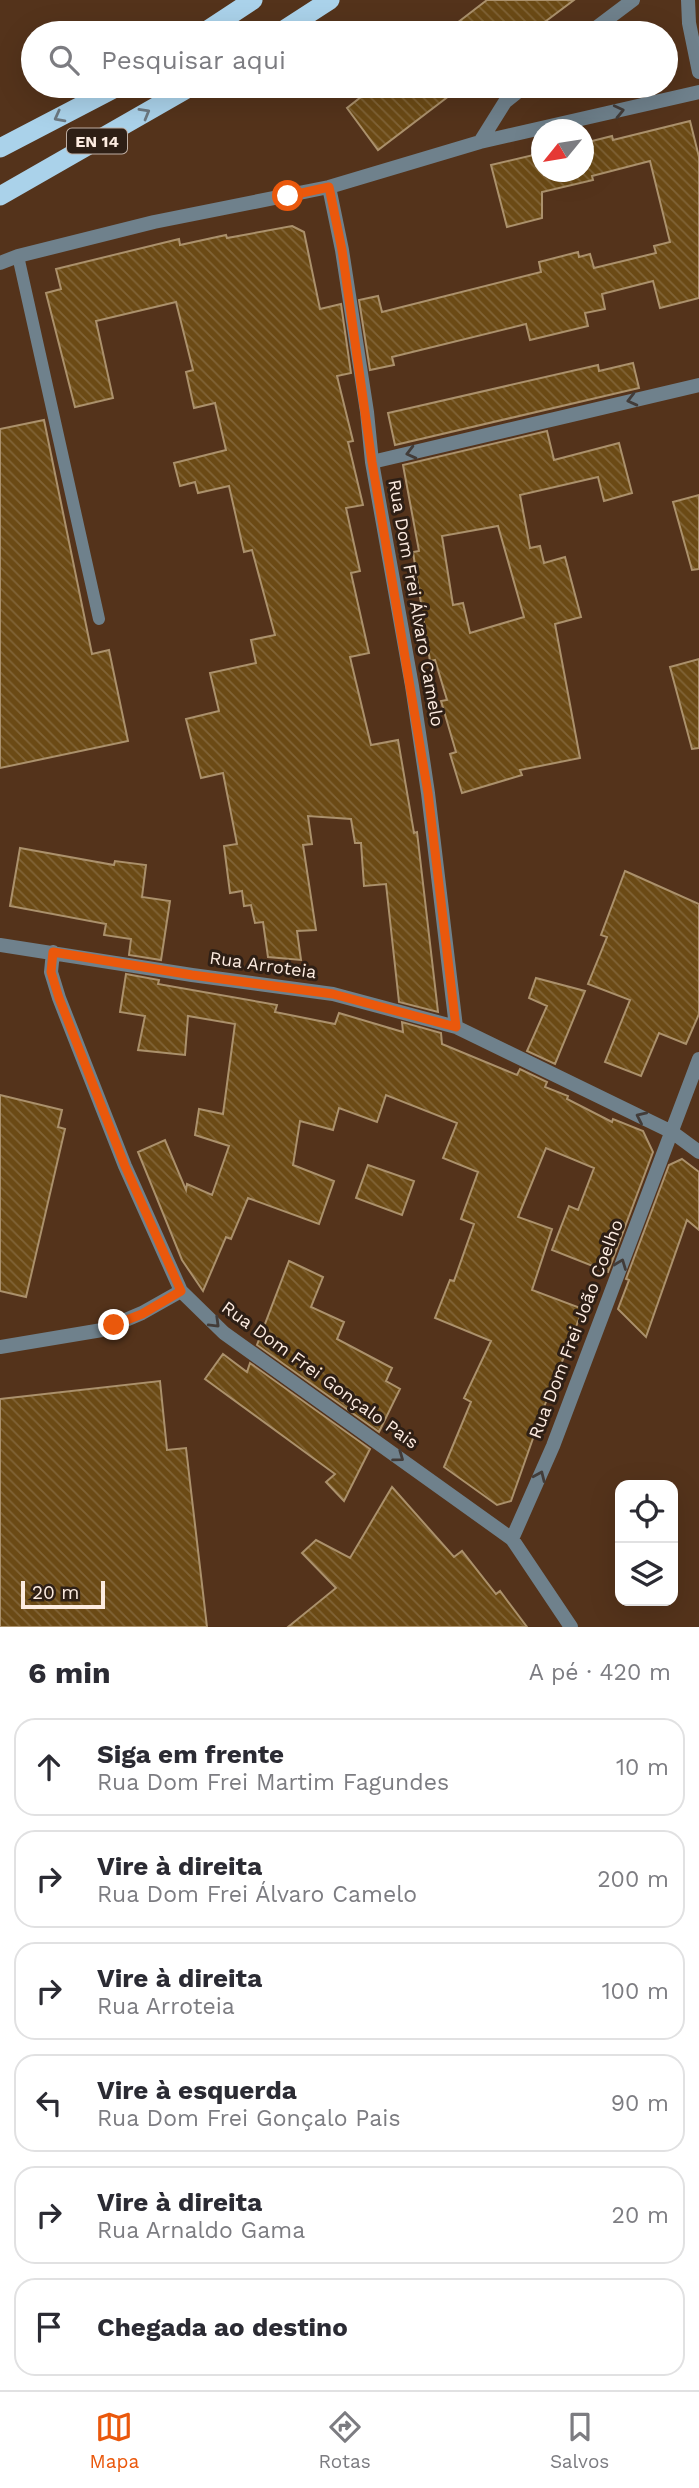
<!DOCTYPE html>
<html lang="pt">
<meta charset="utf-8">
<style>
body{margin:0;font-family:"Work Sans",sans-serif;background:#f7f7f7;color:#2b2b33}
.controls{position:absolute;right:21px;bottom:21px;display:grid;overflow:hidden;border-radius:14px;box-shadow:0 7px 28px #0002}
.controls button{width:63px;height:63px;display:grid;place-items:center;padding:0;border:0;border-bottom:2px solid #e1e1e2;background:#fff;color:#2b2b33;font:35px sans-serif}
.compass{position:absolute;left:531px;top:119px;width:63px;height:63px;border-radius:50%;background:#fff;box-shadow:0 7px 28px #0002;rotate:240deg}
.scale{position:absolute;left:21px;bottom:18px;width:84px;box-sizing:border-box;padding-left:7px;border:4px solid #fcebe0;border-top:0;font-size:19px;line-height:24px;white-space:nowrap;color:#fcebe0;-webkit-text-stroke:5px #2e1f15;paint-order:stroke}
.stop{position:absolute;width:21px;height:21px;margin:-16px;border:5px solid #ea580c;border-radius:50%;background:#fff}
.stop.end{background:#ea580c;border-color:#fff;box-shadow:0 2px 7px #0008}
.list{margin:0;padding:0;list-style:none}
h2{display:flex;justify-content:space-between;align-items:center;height:91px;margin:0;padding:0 28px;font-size:30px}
h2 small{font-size:23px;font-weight:400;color:#7c7c81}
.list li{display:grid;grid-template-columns:46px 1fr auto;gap:21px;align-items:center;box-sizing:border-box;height:98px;margin:0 14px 14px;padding:0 14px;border:2px solid #e1e1e2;border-radius:21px}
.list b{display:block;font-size:26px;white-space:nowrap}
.list p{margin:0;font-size:23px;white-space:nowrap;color:#7c7c81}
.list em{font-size:23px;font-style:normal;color:#7c7c81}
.icon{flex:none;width:38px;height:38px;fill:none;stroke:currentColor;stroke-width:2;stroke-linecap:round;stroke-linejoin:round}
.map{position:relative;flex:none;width:699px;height:1627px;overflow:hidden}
.search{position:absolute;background:#fff;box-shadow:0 7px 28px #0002;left:21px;right:21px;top:21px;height:77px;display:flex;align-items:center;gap:18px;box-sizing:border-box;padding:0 24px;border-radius:38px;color:#7c7c81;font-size:26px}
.sheet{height:763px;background:#fff}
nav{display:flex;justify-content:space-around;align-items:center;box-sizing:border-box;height:98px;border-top:2px solid #e1e1e2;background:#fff;font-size:19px;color:#7c7c81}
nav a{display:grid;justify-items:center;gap:4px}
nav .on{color:#ea580c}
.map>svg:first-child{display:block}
.building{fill:url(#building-back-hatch);stroke:#ab916c;stroke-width:2;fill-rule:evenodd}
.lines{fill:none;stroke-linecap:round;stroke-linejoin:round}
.service{stroke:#6f818c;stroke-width:12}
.minor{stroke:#6f818c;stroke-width:14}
.trunk{stroke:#aad2ea;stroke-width:19}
.oneway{stroke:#423c39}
.oneway2{stroke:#6c7880}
.route{stroke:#ea580c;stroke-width:9}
.labels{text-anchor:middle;stroke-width:6;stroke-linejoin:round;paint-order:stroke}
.shield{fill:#2e1f15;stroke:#beaea3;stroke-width:2}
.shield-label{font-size:16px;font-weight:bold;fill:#fcebe0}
.street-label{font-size:18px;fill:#fcebe0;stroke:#2e1f15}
</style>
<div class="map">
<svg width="699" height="1627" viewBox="0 0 699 1627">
<defs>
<pattern id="building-back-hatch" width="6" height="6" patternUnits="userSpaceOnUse" patternTransform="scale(1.75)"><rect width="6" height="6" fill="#6b4a15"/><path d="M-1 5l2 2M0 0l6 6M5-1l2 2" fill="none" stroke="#816437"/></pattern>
</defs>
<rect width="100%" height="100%" fill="#54331b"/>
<path class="building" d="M 487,0 L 574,0 L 530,33 L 444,33 Z
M 375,86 L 462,86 L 378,150 L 347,108 Z
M 690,121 L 699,157 L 699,298 L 660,308 L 653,281 L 602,294 L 605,309 L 585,313 L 588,326 L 530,340 L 526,324 L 392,357 L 394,365 L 370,370 L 359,300 L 378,296 L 382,312 L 541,272 L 539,262 L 578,252 L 579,257 L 590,254 L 594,268 L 656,253 L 654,246 L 670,242 L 650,161 L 592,176 L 593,180 L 542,192 L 542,218 L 507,227 L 491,165 L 542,153 L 542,172 L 584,172 L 584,143 L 612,136 L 613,140 Z
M 292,226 L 304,232 L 320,309 L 341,304 L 351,373 L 337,376 L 353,441 L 348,442 L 363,505 L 346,508 L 360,571 L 351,573 L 369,653 L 350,657 L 371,745 L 398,740 L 414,833 L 417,832 L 438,1012 L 399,1002 L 386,884 L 364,886 L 361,843 L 355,843 L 351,819 L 308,816 L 312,844 L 303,845 L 316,930 L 297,931 L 301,960 L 268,957 L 263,922 L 255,923 L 251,905 L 244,906 L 242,891 L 230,893 L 224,846 L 237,844 L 223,773 L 201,778 L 186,719 L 219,711 L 210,673 L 256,663 L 251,640 L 275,635 L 252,550 L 244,552 L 229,486 L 198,493 L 195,482 L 180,486 L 174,463 L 226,450 L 215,403 L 194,408 L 186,372 L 193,370 L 176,302 L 96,321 L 113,398 L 75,407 L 46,293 L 61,289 L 56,269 L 179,239 L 180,245 L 226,235 L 227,238 Z
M 633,363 L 639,388 L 395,445 L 388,413 L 598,365 L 599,371 Z
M 44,420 L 92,654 L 109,650 L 128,741 L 0,768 L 0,429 Z
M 547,431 L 554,460 L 619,443 L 632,493 L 604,501 L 598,477 L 520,495 L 530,548 L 540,546 L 544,563 L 565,557 L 581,617 L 555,624 L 580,758 L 520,770 L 522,775 L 462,793 L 450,754 L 456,752 L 441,701 L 447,700 L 435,660 L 430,661 L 413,552 L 419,551 L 403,465 ZM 498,526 L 524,617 L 470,633 L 463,603 L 453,605 L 442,536 Z
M 699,495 L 699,569 L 692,570 L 673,502 Z
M 699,659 L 699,748 L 692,749 L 670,667 Z
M 20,848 L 114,865 L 115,861 L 146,865 L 142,897 L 170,901 L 161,960 L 129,955 L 131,939 L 104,935 L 106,924 L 10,906 Z
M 625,871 L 699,904 L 699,1014 L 686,1044 L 659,1033 L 641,1076 L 605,1062 L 630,1000 L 588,984 L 607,937 L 601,935 Z
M 126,974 L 159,980 L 158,984 L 277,1005 L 275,1012 L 335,1024 L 339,1013 L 403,1032 L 402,1022 L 441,1033 L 442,1044 L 517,1075 L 520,1069 L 547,1082 L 545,1087 L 568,1096 L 567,1099 L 612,1122 L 613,1119 L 643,1131 L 653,1152 L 608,1272 L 552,1250 L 569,1206 L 578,1210 L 594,1168 L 546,1148 L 518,1217 L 552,1229 L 532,1290 L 583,1309 L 544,1407 L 511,1501 L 497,1505 L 444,1467 L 471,1402 L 464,1398 L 491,1341 L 435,1318 L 450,1280 L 454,1281 L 474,1224 L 461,1219 L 478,1172 L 443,1158 L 457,1123 L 386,1095 L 377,1122 L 339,1108 L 333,1130 L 300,1121 L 293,1165 L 334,1181 L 319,1224 L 248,1198 L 231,1239 L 226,1237 L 203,1291 L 182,1260 L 138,1152 L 165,1140 L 186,1190 L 187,1184 L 212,1195 L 229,1146 L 195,1135 L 199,1109 L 223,1114 L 235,1024 L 188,1016 L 185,1055 L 138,1050 L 145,1016 L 120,1012 Z
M 536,978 L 585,991 L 555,1064 L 527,1051 L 547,1006 L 529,998 Z
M 0,1095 L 62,1110 L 58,1127 L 65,1129 L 26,1297 L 0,1291 Z
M 682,1159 L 699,1172 L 699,1230 L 687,1220 L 646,1337 L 618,1309 L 629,1280 L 626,1279 L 669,1165 Z
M 368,1165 L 414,1181 L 402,1215 L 356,1198 Z
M 289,1261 L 323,1277 L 311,1307 L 344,1322 L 337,1339 L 392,1368 L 386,1381 L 400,1389 L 379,1432 L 257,1345 Z
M 223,1354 L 247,1372 L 250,1363 L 370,1449 L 344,1501 L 326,1482 L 335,1474 L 205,1379 Z
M 160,1381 L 167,1450 L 186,1448 L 207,1627 L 0,1627 L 0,1399 Z
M 392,1487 L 454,1557 L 462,1551 L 496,1594 L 500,1591 L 527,1627 L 288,1627 L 336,1588 L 302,1553 L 316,1540 L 350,1558 Z"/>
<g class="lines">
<path class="service" d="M 18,256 L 99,619"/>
<path class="minor" d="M 688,0 L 689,23 L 699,72
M 589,33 L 633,0
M 480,142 L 505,102 L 525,86
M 329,187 L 342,250 L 367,412 L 372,462 L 412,686 L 428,793 L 456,1027
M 0,263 L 18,256 L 154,222 L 329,187 L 480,142 L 699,92
M 372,462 L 699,385
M 0,945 L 192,975 L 333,994 L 456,1027 L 672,1132 L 699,1152
M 53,952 L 51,972 L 59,998 L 125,1166 L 181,1291 L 224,1333 L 512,1539 L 571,1627
M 0,1347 L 102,1330 L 142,1313 L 181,1291
M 512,1539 L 553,1446 L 699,1059"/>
<path class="trunk" d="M 203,33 L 253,0
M 279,33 L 330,0
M 0,148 L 119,86
M 0,196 L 192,86"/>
</g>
<defs><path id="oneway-chevron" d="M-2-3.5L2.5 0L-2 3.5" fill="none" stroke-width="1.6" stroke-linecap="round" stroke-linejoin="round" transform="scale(1.75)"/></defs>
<g class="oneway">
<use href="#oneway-chevron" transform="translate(619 111) rotate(-13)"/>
<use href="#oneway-chevron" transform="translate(632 400) rotate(166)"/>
<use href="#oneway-chevron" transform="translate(411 453) rotate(166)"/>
<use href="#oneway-chevron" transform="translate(641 1117) rotate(-155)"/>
<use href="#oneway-chevron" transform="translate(621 1264) rotate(-69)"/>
<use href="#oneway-chevron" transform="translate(215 1323) rotate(44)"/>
<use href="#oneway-chevron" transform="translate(399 1457) rotate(36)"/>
<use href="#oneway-chevron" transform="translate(540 1476) rotate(-66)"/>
</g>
<g class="oneway2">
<use href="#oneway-chevron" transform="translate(145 113) rotate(-30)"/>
<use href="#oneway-chevron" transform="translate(59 117) rotate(152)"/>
</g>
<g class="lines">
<path class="route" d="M 114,1325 L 142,1314 L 181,1291 L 125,1166 L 59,998 L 51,972 L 53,952 L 192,975 L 333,994 L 456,1027 L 428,793 L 372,462 L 342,250 L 329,187 L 288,196"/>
</g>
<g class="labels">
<rect class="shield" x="67" y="128.5" width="60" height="25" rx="5"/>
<g class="shield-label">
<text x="97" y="147">EN 14</text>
</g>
<g class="street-label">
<text transform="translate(416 603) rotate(80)" y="6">Rua Dom Frei Álvaro Camelo</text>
<text transform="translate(263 965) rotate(8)" y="6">Rua Arroteia</text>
<text transform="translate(576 1329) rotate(-69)" y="6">Rua Dom Frei João Coelho</text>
<text transform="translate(320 1375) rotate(36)" y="6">Rua Dom Frei Gonçalo Pais</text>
</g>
</g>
</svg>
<div class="controls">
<button><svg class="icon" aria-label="locate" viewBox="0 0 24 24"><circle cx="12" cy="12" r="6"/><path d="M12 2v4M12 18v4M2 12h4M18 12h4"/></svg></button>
<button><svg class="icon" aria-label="layers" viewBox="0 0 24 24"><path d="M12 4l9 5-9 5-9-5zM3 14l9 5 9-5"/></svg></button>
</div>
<svg class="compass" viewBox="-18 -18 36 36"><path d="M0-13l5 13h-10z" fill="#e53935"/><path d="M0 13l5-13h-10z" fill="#7c7c81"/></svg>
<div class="scale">20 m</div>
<div class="stop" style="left:288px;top:196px"></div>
<div class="stop end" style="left:114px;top:1325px"></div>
<div class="search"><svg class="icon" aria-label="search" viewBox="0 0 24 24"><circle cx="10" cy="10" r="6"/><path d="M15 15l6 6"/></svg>Pesquisar aqui</div>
</div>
<section class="sheet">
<h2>6 min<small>A pé · 420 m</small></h2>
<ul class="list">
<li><svg class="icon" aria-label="ahead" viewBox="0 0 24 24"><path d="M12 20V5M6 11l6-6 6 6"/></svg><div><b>Siga em frente</b><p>Rua Dom Frei Martim Fagundes</p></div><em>10 m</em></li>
<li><svg class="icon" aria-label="right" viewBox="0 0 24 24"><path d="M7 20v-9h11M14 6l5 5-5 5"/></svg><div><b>Vire à direita</b><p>Rua Dom Frei Álvaro Camelo</p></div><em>200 m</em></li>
<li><svg class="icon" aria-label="right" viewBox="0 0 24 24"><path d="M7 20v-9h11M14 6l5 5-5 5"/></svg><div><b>Vire à direita</b><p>Rua Arroteia</p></div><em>100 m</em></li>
<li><svg class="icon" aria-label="left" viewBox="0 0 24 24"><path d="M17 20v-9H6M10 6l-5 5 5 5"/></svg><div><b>Vire à esquerda</b><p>Rua Dom Frei Gonçalo Pais</p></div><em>90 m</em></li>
<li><svg class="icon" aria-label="right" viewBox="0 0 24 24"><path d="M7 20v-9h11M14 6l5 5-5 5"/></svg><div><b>Vire à direita</b><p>Rua Arnaldo Gama</p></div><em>20 m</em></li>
<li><svg class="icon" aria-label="arrive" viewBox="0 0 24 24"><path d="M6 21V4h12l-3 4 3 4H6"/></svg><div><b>Chegada ao destino</b></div></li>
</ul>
</section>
<nav>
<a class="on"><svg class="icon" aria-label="map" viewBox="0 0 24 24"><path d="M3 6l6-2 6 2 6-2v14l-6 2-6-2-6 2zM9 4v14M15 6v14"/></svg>Mapa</a>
<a><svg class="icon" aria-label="directions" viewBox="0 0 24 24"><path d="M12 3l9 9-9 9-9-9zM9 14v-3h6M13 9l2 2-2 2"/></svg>Rotas</a>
<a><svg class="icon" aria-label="saved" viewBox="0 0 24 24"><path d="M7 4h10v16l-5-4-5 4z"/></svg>Salvos</a>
</nav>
